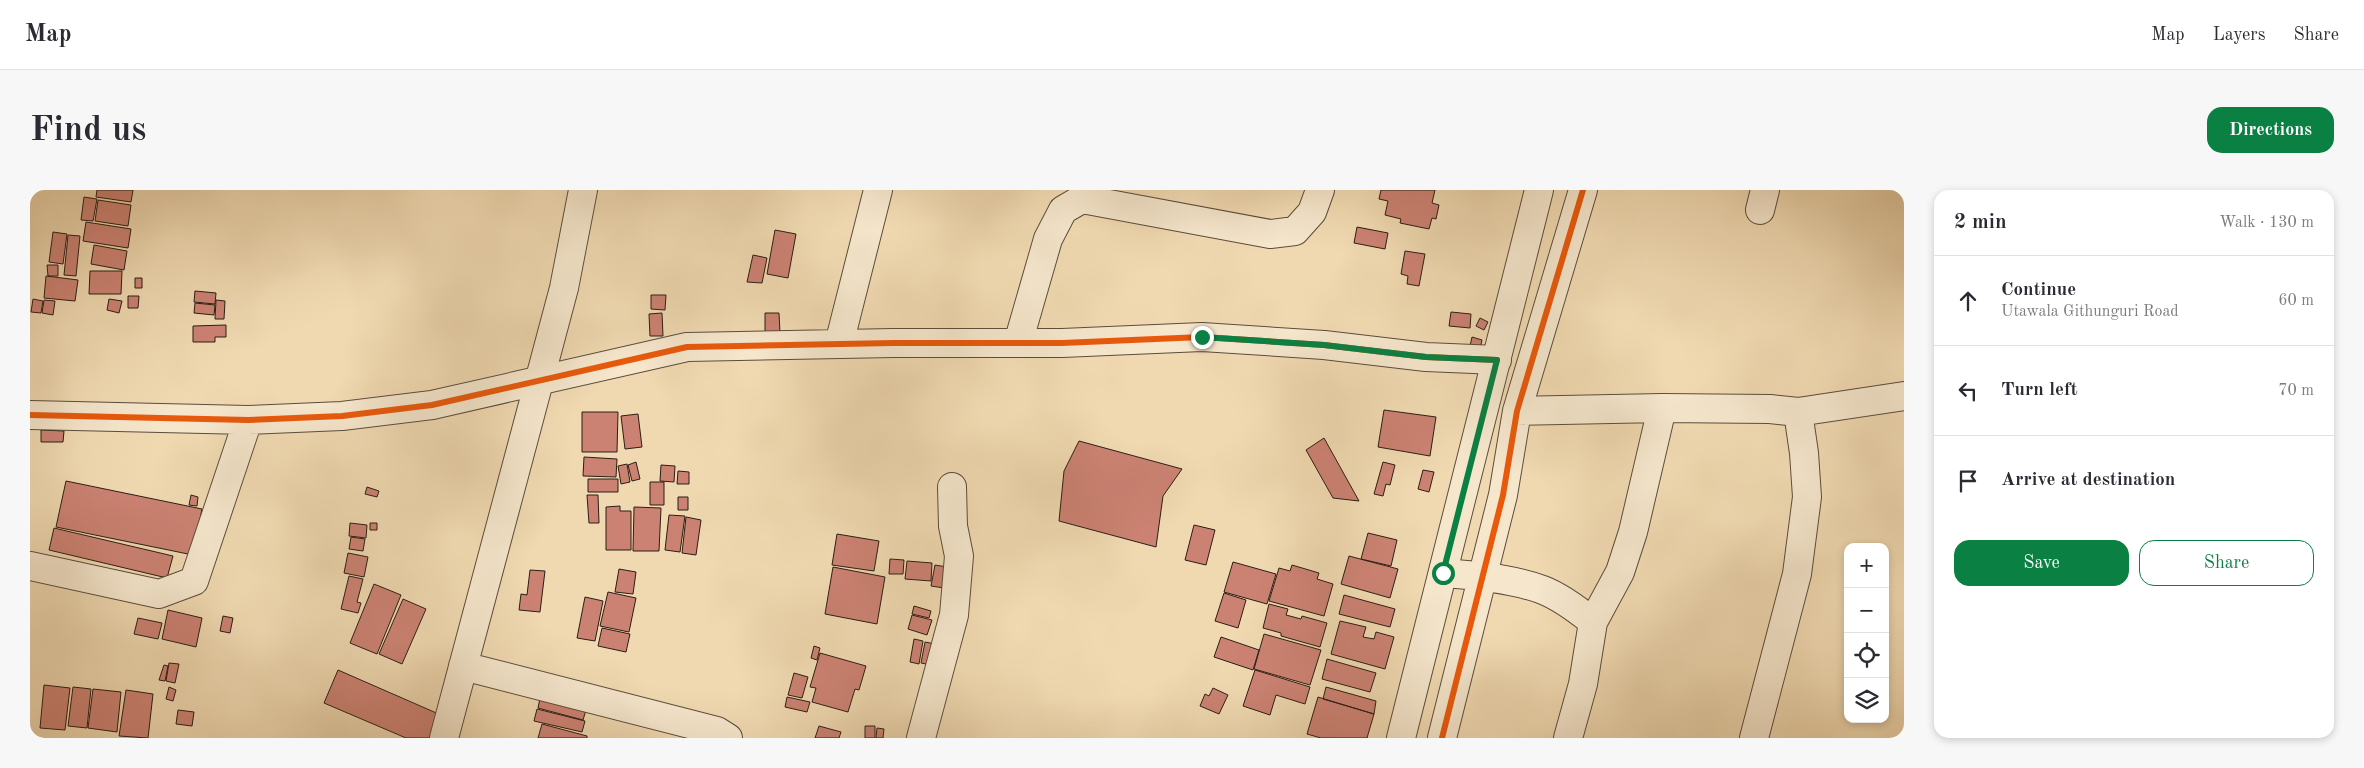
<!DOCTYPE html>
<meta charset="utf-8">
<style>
body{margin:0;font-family:"Old Standard TT",serif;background:#f7f7f7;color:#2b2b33}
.controls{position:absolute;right:15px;bottom:15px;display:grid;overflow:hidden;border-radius:10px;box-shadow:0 2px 8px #0003}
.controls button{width:45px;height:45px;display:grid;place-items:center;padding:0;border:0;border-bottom:1px solid #e1e1e2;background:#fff;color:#2b2b33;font:25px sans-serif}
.stop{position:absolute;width:15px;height:15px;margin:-11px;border:4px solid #0b8043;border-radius:50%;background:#fff}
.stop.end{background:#0b8043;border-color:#fff;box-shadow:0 1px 5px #0008}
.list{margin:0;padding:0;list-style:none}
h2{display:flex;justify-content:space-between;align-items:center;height:65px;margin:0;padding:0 20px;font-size:21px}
h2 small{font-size:16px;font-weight:400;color:#7c7c81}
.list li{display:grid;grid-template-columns:32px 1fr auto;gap:15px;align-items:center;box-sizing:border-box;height:90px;padding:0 20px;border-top:1px solid #e1e1e2}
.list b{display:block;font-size:19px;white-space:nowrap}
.list p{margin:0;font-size:16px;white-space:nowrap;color:#7c7c81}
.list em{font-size:16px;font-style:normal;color:#7c7c81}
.actions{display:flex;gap:10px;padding:15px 20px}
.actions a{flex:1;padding:11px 0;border:1px solid #0b8043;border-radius:15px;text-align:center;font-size:18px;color:#0b8043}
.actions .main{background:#0b8043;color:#fff}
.icon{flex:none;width:28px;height:28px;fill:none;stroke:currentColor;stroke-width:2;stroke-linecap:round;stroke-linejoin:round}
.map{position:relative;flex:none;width:1874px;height:548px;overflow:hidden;border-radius:15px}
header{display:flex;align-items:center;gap:30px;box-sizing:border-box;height:70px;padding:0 25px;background:#fff;border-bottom:1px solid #e1e1e2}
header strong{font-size:24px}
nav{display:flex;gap:28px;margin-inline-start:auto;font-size:18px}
.intro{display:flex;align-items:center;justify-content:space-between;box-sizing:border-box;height:120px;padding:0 30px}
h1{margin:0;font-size:35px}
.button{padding:12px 22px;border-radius:15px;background:#0b8043;color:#fff;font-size:18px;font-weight:700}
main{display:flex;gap:30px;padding:0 30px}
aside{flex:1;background:#fff;border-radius:15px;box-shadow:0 2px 8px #0003}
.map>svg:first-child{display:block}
.building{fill:#cc8273;stroke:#2a1e14}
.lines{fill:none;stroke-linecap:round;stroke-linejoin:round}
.minor-casing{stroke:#5c4d3b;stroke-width:30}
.tertiary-casing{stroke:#5c4d3b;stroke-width:30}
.minor{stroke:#f5e6cc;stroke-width:28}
.tertiary{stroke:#f5e6cc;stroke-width:28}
.cycleway-casing{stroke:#f5e6cc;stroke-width:9}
.cycleway{stroke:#e8590c;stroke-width:6}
.route{stroke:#0b8043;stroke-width:6}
</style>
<header>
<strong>Map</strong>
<nav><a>Map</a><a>Layers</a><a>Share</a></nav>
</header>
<div class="intro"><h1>Find us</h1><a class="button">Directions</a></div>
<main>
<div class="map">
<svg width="1874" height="548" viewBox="0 0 1874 548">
<rect width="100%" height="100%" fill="#f0d9b1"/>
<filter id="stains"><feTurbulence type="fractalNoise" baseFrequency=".004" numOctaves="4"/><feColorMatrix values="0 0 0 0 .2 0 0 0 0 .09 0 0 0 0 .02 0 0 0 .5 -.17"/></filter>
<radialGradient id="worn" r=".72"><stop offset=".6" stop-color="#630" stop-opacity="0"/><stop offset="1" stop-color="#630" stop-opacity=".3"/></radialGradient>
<path class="building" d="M 67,0 L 103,0 L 101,12 L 66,7 Z
M 1351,0 L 1405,0 L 1402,13 L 1409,15 L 1406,29 L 1402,28 L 1399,39 L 1370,33 L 1371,29 L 1355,25 L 1358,11 L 1349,9 Z
M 54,7 L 67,9 L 63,31 L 51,30 Z
M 68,10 L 101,15 L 98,36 L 65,31 Z
M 56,32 L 101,39 L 98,58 L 53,51 Z
M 1327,37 L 1358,43 L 1355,59 L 1324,53 Z
M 745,40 L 766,44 L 758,88 L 737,84 Z
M 23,42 L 37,44 L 33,74 L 19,72 Z
M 38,45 L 50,46 L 46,86 L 34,85 Z
M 64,55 L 97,61 L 94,80 L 61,74 Z
M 1375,61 L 1395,64 L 1389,96 L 1377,94 L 1378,86 L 1371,84 Z
M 723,65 L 737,68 L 732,93 L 717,92 Z
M 17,75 L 28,75 L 28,86 L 18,86 Z
M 60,81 L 92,81 L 91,104 L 59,104 Z
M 16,86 L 48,90 L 45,111 L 14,108 Z
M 105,88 L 112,88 L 112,98 L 105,98 Z
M 165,101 L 186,103 L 185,114 L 164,112 Z
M 621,105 L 636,105 L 635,120 L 621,119 Z
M 98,106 L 109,106 L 108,118 L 98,118 Z
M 3,109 L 13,111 L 11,123 L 1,122 Z
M 79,109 L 92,111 L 89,123 L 77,120 Z
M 14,110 L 25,111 L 23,125 L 12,123 Z
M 186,110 L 195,111 L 194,129 L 185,129 Z
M 165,113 L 185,115 L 184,125 L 164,123 Z
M 1421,122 L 1441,124 L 1440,138 L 1419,136 Z
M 632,123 L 633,146 L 620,146 L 619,124 Z
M 735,123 L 749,123 L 750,143 L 735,143 Z
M 1450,128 L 1458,132 L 1454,140 L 1446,136 Z
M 196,135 L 196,147 L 185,147 L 185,152 L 163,152 L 163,136 Z
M 1442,147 L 1452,150 L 1450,159 L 1440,156 Z
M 1354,220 L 1406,227 L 1400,266 L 1348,257 Z
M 552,222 L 588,222 L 587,262 L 552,262 Z
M 608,224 L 612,257 L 595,259 L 591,226 Z
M 11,240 L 34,241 L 33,252 L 11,252 Z
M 1294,248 L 1329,311 L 1303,308 L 1276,260 Z
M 1049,251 L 1152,279 L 1133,306 L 1126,357 L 1029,331 L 1034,281 Z
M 554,267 L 587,269 L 586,287 L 553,286 Z
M 606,272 L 610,289 L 602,291 L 598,275 Z
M 1353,272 L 1365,275 L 1360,295 L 1356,294 L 1353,306 L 1344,304 Z
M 597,274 L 600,292 L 591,294 L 588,276 Z
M 631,275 L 645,276 L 644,292 L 630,291 Z
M 1393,280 L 1404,282 L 1399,302 L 1388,299 Z
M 648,281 L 659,282 L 659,294 L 647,294 Z
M 558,289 L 588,289 L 588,302 L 558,302 Z
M 36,291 L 172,319 L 163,365 L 26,337 Z
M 620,292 L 634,292 L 634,315 L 620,315 Z
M 337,297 L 349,301 L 347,307 L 335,304 Z
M 161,305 L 168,307 L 167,316 L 159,315 Z
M 557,305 L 568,305 L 569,333 L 559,333 Z
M 648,307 L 658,307 L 658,320 L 648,320 Z
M 590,316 L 590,321 L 601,321 L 601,360 L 576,360 L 576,317 Z
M 604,317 L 631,318 L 629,361 L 603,361 Z
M 639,325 L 655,326 L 650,362 L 635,360 Z
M 656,327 L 671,330 L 666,365 L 652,363 Z
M 320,333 L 337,335 L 336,348 L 319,346 Z
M 340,333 L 347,333 L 347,340 L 340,340 Z
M 1164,335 L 1185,340 L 1176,375 L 1155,370 Z
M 24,338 L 143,366 L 137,388 L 19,360 Z
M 1338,343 L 1367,350 L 1361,376 L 1331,369 Z
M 807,344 L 849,351 L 844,381 L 802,375 Z
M 321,347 L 335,349 L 333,361 L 319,359 Z
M 318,363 L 338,367 L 334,387 L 314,383 Z
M 1319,366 L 1368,379 L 1360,408 L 1311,394 Z
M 860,369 L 874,370 L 873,384 L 859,384 Z
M 877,371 L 902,373 L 901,391 L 875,389 Z
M 1203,372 L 1246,384 L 1237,414 L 1194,402 Z
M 905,375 L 917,377 L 914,398 L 901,396 Z
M 1262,375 L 1289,383 L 1287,389 L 1303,394 L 1294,426 L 1239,411 L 1249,378 L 1260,381 Z
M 803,377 L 855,387 L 847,434 L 795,424 Z
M 589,379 L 606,382 L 603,404 L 585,402 Z
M 500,380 L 515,381 L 510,422 L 489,420 L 491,404 L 497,405 Z
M 319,386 L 333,389 L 327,412 L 331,413 L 328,423 L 311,419 Z
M 344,394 L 371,405 L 347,464 L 320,453 Z
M 578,402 L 606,408 L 599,442 L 570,436 Z
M 1194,403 L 1216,410 L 1208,438 L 1185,431 Z
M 1314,405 L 1365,419 L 1360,437 L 1309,424 Z
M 555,407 L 573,411 L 565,451 L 547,448 Z
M 373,409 L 396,419 L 372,474 L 349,464 Z
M 1239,414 L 1258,419 L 1256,425 L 1271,429 L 1272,426 L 1297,433 L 1290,457 L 1251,446 L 1251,443 L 1233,438 Z
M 884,416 L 901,421 L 899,428 L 882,424 Z
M 138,420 L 172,428 L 166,457 L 132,449 Z
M 882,425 L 902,430 L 897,445 L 878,439 Z
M 193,426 L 203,428 L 200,443 L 190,441 Z
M 108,428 L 132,433 L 128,449 L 104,444 Z
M 1310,431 L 1336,437 L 1333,447 L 1344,449 L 1346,442 L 1364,447 L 1355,479 L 1301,464 Z
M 572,438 L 600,444 L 596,462 L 568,456 Z
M 1234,444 L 1291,460 L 1280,495 L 1224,479 Z
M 1191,447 L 1229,460 L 1223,480 L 1184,467 Z
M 884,449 L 893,451 L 889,474 L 880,472 Z
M 895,452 L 905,454 L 901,475 L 891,473 Z
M 784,456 L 790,458 L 787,470 L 781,468 Z
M 790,463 L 836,476 L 829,500 L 825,499 L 818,522 L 782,512 L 786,498 L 780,497 Z
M 1297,469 L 1346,483 L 1340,502 L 1292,489 Z
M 139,473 L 149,474 L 145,493 L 136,491 Z
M 134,475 L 138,476 L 135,491 L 129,490 Z
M 308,480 L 411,525 L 401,548 L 376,548 L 294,513 Z
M 1225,480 L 1280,497 L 1275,514 L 1246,505 L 1240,525 L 1213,516 Z
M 764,483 L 778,487 L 772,508 L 758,505 Z
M 14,495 L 40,498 L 35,540 L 10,538 Z
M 43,497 L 61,499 L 57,538 L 38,536 Z
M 139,497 L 146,500 L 143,511 L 136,509 Z
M 1296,497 L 1346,511 L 1344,524 L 1293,509 Z
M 1183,498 L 1198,505 L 1189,524 L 1170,516 L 1175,504 L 1179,506 Z
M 63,499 L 91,502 L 87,542 L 58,538 Z
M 96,500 L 123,504 L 118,548 L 89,546 Z
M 757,507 L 780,512 L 777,522 L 755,517 Z
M 1288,507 L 1344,524 L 1337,548 L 1291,548 L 1277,544 Z
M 510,508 L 556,520 L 553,530 L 508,518 Z
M 507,519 L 555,531 L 552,542 L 504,531 Z
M 148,520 L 164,522 L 162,536 L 146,534 Z
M 512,534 L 557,546 L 557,548 L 508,548 Z
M 789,536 L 811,542 L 809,548 L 785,548 Z
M 835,536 L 845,536 L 845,548 L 835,548 Z
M 847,538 L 854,539 L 853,548 L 846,548 Z"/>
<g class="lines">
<defs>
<path id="minor" d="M 1730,20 L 1735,0
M 988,153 L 1018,49 L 1033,20 L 1052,9 L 1240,44 L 1265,41 L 1282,22 L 1290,0
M 809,154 L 848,0
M 1487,221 L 1632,218 L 1740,219 L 1768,222 L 1874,206
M 0,225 L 218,230 L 312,226 L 402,215 L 657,157 L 863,153 L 1032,153 L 1172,147 L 1294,155 L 1396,167 L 1467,170
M 0,376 L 129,404 L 164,391 L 218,230
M 1413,383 C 1444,385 1484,389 1513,400 C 1531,407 1548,420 1563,432 L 1553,494 L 1538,548
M 1563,432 L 1590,382 L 1603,342 L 1632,218
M 433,476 L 687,541 L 698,548
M 414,548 L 534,98 L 553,0
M 891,548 L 924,425 L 929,366 L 923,336 L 922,297
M 1412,548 L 1473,305 L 1487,221 L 1553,0
M 1724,548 L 1767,384 L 1777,307 L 1774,263 L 1768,222"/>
<path id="tertiary" d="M 1371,548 L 1509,0"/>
</defs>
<use href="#minor" class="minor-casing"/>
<use href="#tertiary" class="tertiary-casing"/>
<use href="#minor" class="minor"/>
<use href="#tertiary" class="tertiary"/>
<defs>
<path id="cycleway" d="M 0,225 L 218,230 L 312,226 L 402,215 L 657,157 L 863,153 L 1032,153 L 1172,147 L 1294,155 L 1396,167 L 1467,170
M 1412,548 L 1473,305 L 1487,221 L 1553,0"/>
</defs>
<use href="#cycleway" class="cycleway-casing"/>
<use href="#cycleway" class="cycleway"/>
</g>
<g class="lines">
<path class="route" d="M 1172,147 L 1294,155 L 1396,167 L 1467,170 L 1413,383"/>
</g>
<rect width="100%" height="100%" filter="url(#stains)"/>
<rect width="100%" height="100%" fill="url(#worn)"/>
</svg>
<div class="controls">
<button>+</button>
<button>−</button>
<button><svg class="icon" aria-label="locate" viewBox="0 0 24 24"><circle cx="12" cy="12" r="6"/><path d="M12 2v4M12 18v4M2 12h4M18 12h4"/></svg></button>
<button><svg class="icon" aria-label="layers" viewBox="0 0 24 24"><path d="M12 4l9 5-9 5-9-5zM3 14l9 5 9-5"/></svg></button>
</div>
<div class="stop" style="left:1413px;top:383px"></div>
<div class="stop end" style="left:1172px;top:147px"></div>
</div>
<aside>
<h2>2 min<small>Walk · 130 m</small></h2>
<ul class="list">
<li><svg class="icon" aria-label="ahead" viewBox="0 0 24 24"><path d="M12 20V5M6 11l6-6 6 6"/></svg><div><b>Continue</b><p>Utawala Githunguri Road</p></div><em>60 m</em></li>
<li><svg class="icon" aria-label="left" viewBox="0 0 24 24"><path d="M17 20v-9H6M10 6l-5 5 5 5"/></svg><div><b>Turn left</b></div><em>70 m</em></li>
<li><svg class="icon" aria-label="arrive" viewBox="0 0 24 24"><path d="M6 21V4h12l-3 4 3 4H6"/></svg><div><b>Arrive at destination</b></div></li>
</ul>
<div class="actions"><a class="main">Save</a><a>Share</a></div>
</aside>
</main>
